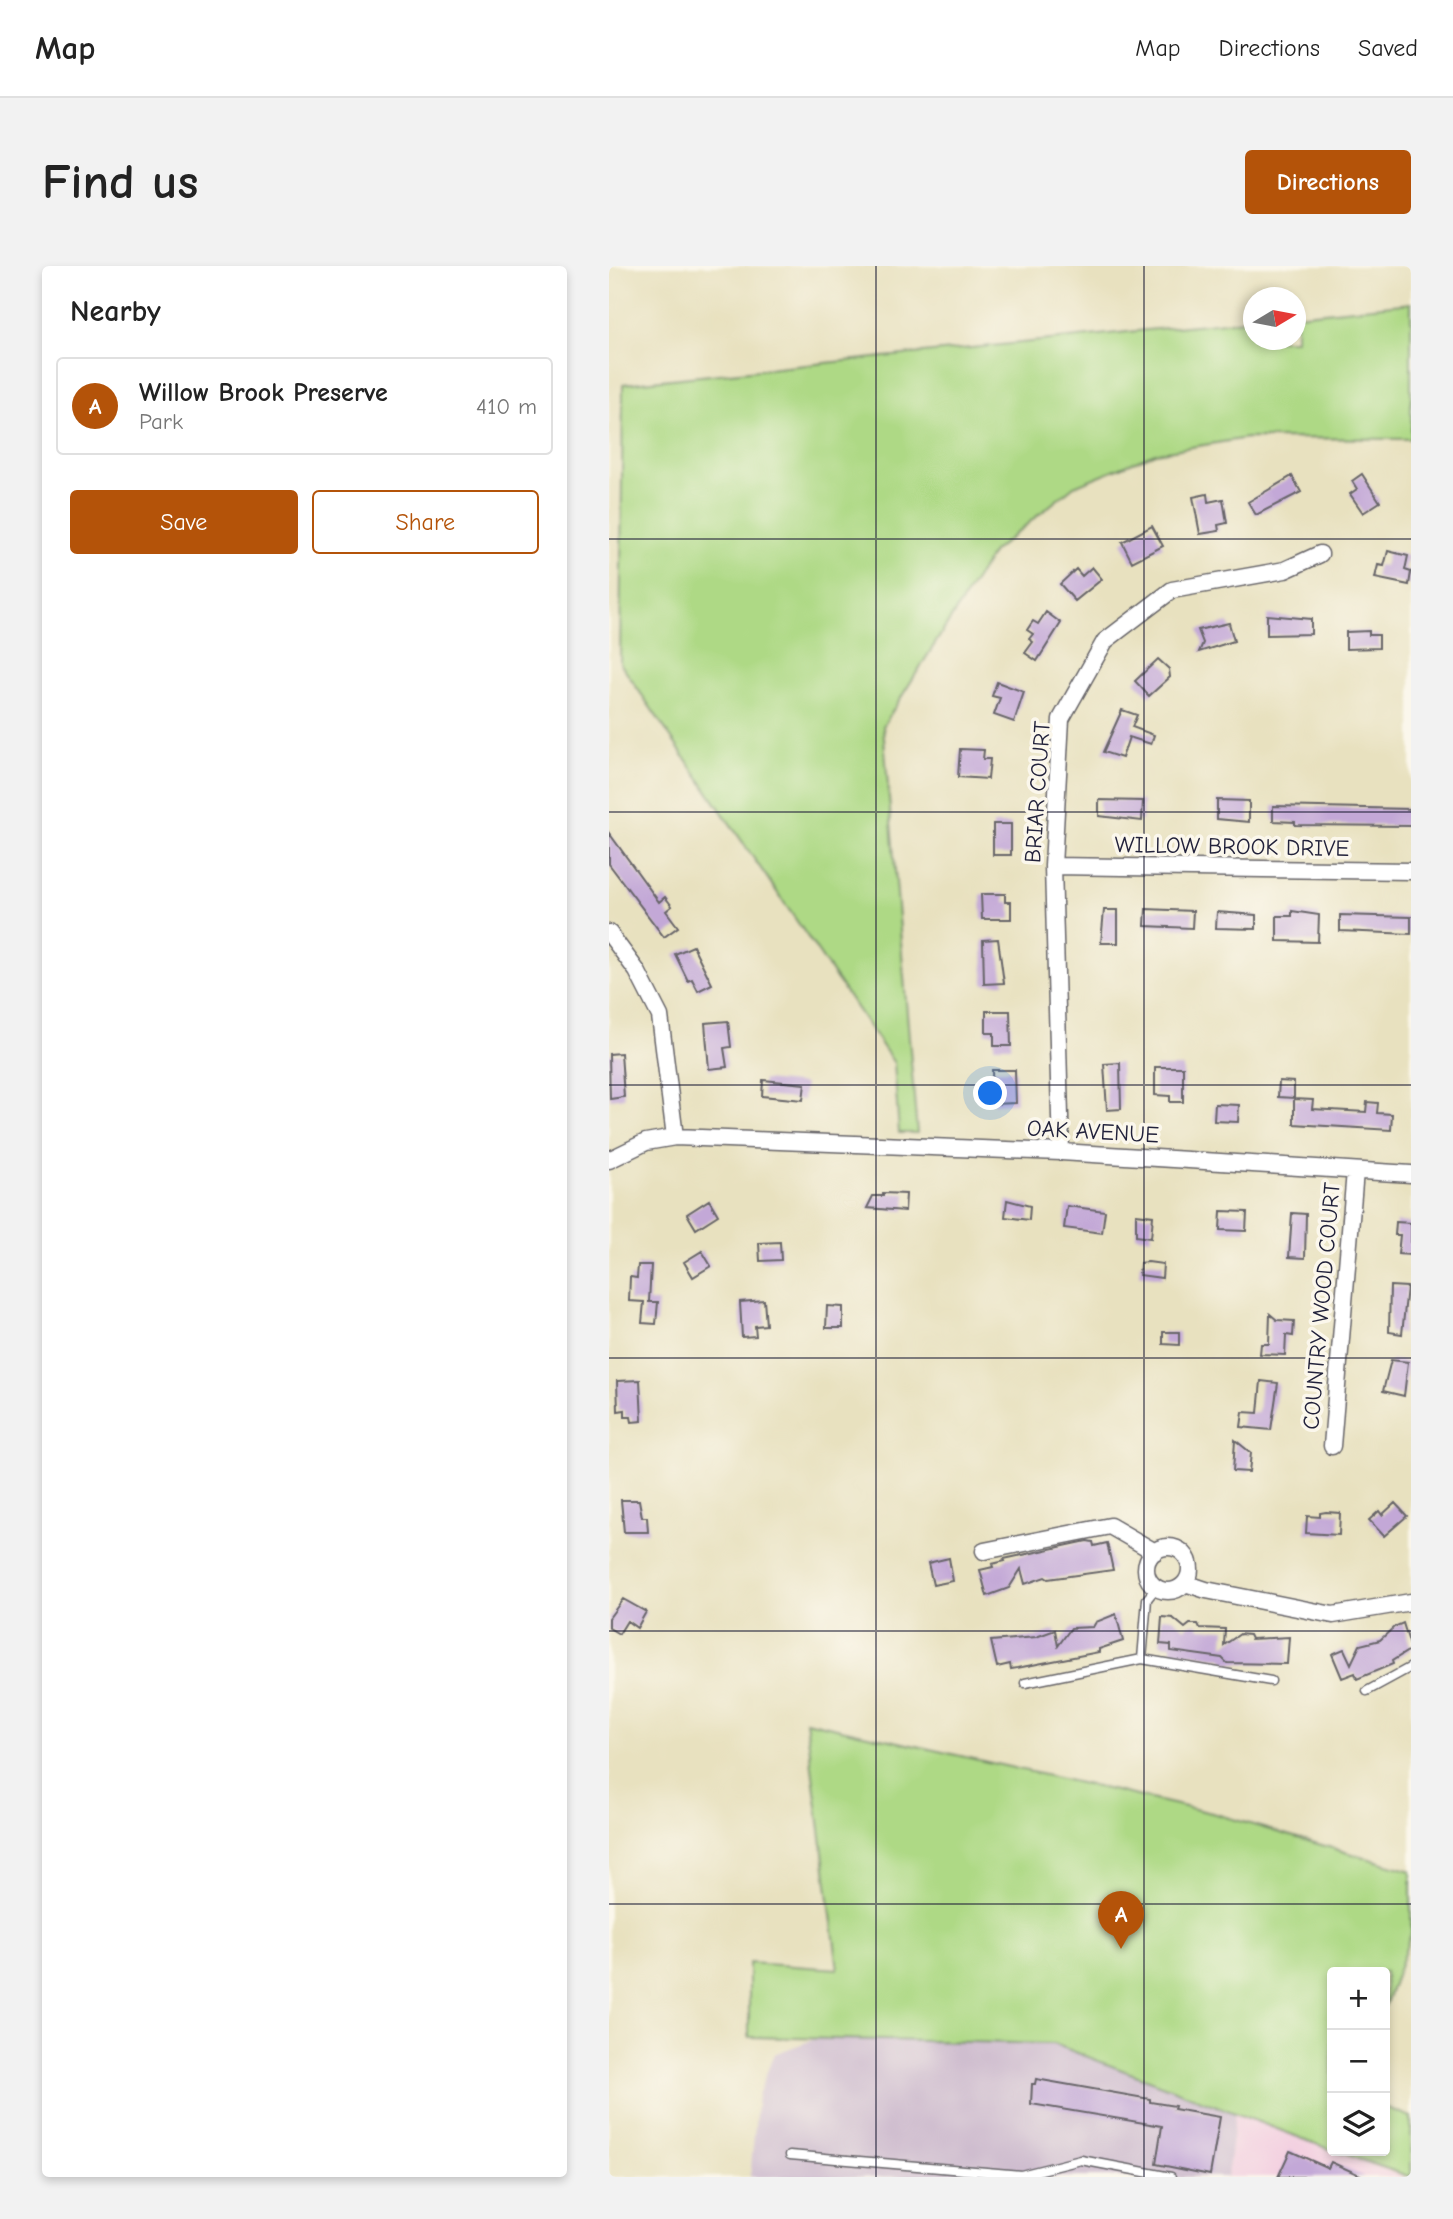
<!DOCTYPE html>
<meta charset="utf-8">
<style>
body{margin:0;font-family:"Comic Neue",sans-serif;background:#f2f2f2;color:#222}
.controls{position:absolute;right:21px;bottom:21px;display:grid;overflow:hidden;border-radius:7px;box-shadow:0 4px 10px #0003}
.controls button{width:63px;height:63px;display:grid;place-items:center;padding:0;border:0;border-bottom:2px solid #e0e0e0;background:#fff;color:#222;font:35px sans-serif}
.compass{position:absolute;left:634px;top:21px;width:63px;height:63px;border-radius:50%;background:#fff;box-shadow:0 4px 10px #0003;rotate:80deg}
.you{position:absolute;left:382px;top:828px;width:24px;height:24px;margin:-18px;border:5px solid #fff;border-radius:50%;background:#1a73e8;box-shadow:0 0 0 10px #1a73e833}
.badge{display:grid;place-items:center;width:46px;height:46px;border-radius:50%;background:#b45309;color:#fff;font-size:23px;font-weight:700}
.pin{position:absolute;translate:-50% -58px;filter:drop-shadow(0 2px 4px #0008)}
.pin::after{content:'';position:absolute;top:37px;width:24px;height:21px;background:inherit;clip-path:polygon(0 0,100% 0,50% 100%)}
.list{margin:0;padding:0;list-style:none}
h2{display:flex;justify-content:space-between;align-items:center;height:91px;margin:0;padding:0 28px;font-size:30px}
h2 small{font-size:23px;font-weight:400;color:#767676}
.list li{display:grid;grid-template-columns:46px 1fr auto;gap:21px;align-items:center;box-sizing:border-box;height:98px;margin:0 14px 14px;padding:0 14px;border:2px solid #e0e0e0;border-radius:7px}
.list b{display:block;font-size:26px;white-space:nowrap}
.list p{margin:0;font-size:23px;white-space:nowrap;color:#767676}
.list em{font-size:23px;font-style:normal;color:#767676}
.actions{display:flex;gap:14px;padding:21px 28px}
.actions a{flex:1;padding:16px 0;border:2px solid #b45309;border-radius:7px;text-align:center;font-size:24px;color:#b45309}
.actions .main{background:#b45309;color:#fff}
.icon{flex:none;width:38px;height:38px;fill:none;stroke:currentColor;stroke-width:2;stroke-linecap:round;stroke-linejoin:round}
.map{position:relative;flex:none;width:802px;height:1911px;overflow:hidden;border-radius:7px}
header{display:flex;align-items:center;gap:42px;box-sizing:border-box;height:98px;padding:0 35px;background:#fff;border-bottom:2px solid #e0e0e0}
header strong{font-size:33px}
nav{display:flex;gap:38px;margin-inline-start:auto;font-size:24px}
.intro{display:flex;align-items:center;justify-content:space-between;box-sizing:border-box;height:168px;padding:0 42px}
h1{margin:0;font-size:49px}
.button{padding:18px 32px;border-radius:7px;background:#b45309;color:#fff;font-size:24px;font-weight:700}
main{display:flex;gap:42px;padding:0 42px}
aside{flex:1;background:#fff;border-radius:7px;box-shadow:0 4px 10px #0003}
.map>svg:first-child{display:block}
.built{fill:#f3cfe0}
.industrial{fill:#cfbdcf}
.green{fill:#aed985;stroke:#687e60;stroke-width:2}
.building{fill:#c3a8d7}
.lines{fill:none;stroke-linecap:round;stroke-linejoin:round}
.service-casing{stroke:#676569;stroke-width:11}
.minor-casing{stroke:#676569;stroke-width:19}
.service{stroke:#fff;stroke-width:8}
.minor{stroke:#fff;stroke-width:16}
.grid{fill:none;stroke:#22223b;stroke-width:2;stroke-opacity:0.55}
.labels{text-anchor:middle;stroke-width:7;stroke-linejoin:round;paint-order:stroke}
.street-label{font-size:23px;fill:#22223b;stroke:#fbf7ec}
</style>
<header>
<strong>Map</strong>
<nav><a>Map</a><a>Directions</a><a>Saved</a></nav>
</header>
<div class="intro"><h1>Find us</h1><a class="button">Directions</a></div>
<main>
<aside>
<h2>Nearby<small></small></h2>
<ul class="list">
<li><span class="badge">A</span><div><b>Willow Brook Preserve</b><p>Park</p></div><em>410 m</em></li>
</ul>
<div class="actions"><a class="main">Save</a><a>Share</a></div>
</aside>
<div class="map">
<svg width="802" height="1911" viewBox="0 0 802 1911">
<rect width="100%" height="100%" fill="#fbf7ec"/>
<filter id="ink" filterUnits="userSpaceOnUse"><feTurbulence type="fractalNoise" baseFrequency=".0143" numOctaves="2"/><feDisplacementMap in="SourceGraphic" scale="14" xChannelSelector="R" yChannelSelector="G"/><feConvolveMatrix kernelMatrix="1 2 1 2 8 2 1 2 1" color-interpolation-filters="sRGB"/></filter>
<filter id="wash" filterUnits="userSpaceOnUse"><feTurbulence type="fractalNoise" baseFrequency=".00686" numOctaves="4" result="noise"/><feDisplacementMap in="SourceGraphic" scale="28" xChannelSelector="R" yChannelSelector="G"/><feGaussianBlur stdDeviation="1.57" result="paint"/><feColorMatrix in="noise" values="0 0 0 0 0 0 0 0 0 0 0 0 0 0 0 0 0 1.4 0 .05"/><feComposite in="paint" operator="in"/></filter>
<g filter="url(#wash)">
<rect width="100%" height="100%" fill="#e8e1bf"/>
<path class="built" d="M 626,1847 L 723,1885 L 796,1911 L 618,1911 Z"/>
<path class="industrial" d="M 209,1772 L 445,1778 L 626,1847 L 618,1911 L 141,1911 L 149,1829 L 165,1788 Z"/>
<path class="green" d="M 802,37 L 802,173 L 638,172 L 546,187 L 465,220 L 384,286 L 274,460 L 308,867 L 290,867 L 285,797 L 11,397 L 14,118 L 644,53 L 645,74 L 687,74 L 687,49 Z
M 197,1455 L 603,1547 L 802,1605 L 802,1668 L 776,1740 L 776,1706 L 723,1706 L 723,1884 L 445,1778 L 140,1771 L 140,1697 L 229,1703 Z
M 776,1841 L 802,1851 L 802,1911 L 726,1885 L 776,1885 Z"/>
<g id="blocks">
<path class="building" d="M 753,208 L 771,236 L 754,247 L 741,228 L 748,223 L 743,215 Z
M 683,210 L 692,226 L 647,249 L 639,236 Z
M 598,228 L 599,236 L 614,233 L 618,257 L 609,259 L 610,265 L 591,268 L 584,231 Z
M 543,260 L 554,280 L 523,296 L 513,276 Z
M 779,285 L 799,290 L 796,304 L 802,306 L 800,319 L 766,312 L 769,299 L 775,300 Z
M 483,301 L 493,313 L 466,335 L 451,318 L 467,303 L 473,310 Z
M 437,346 L 452,357 L 428,395 L 416,387 L 424,376 L 420,373 L 424,368 L 418,364 L 424,355 L 429,358 Z
M 658,349 L 702,353 L 702,368 L 658,369 Z
M 620,357 L 625,375 L 590,386 L 594,377 L 589,364 Z
M 760,365 L 760,369 L 770,369 L 770,382 L 737,383 L 737,366 Z
M 549,393 L 560,403 L 561,411 L 540,430 L 526,415 Z
M 388,416 L 415,426 L 405,456 L 385,449 L 391,432 L 383,430 Z
M 513,444 L 528,449 L 523,461 L 545,469 L 542,478 L 520,471 L 513,492 L 494,486 Z
M 351,483 L 375,484 L 374,493 L 381,493 L 379,513 L 349,511 Z
M 490,534 L 534,535 L 533,555 L 490,550 Z
M 608,534 L 640,535 L 640,556 L 608,553 Z
M 664,540 L 802,543 L 802,560 L 686,559 L 686,556 L 664,555 Z
M 384,558 L 402,558 L 402,589 L 384,589 Z
M 0,567 L 50,636 L 56,631 L 63,640 L 57,645 L 69,661 L 55,671 L 0,598 Z
M 372,628 L 396,628 L 396,636 L 402,636 L 402,653 L 373,653 Z
M 537,643 L 584,645 L 583,662 L 536,660 Z
M 495,644 L 509,644 L 509,677 L 492,677 Z
M 683,645 L 710,649 L 709,676 L 668,675 L 668,650 L 683,650 Z
M 608,646 L 647,649 L 647,663 L 607,662 Z
M 731,649 L 802,651 L 802,668 L 731,665 Z
M 389,673 L 395,717 L 375,718 L 374,674 Z
M 84,680 L 103,718 L 89,725 L 83,713 L 79,715 L 66,688 Z
M 377,745 L 401,745 L 402,780 L 385,780 L 385,767 L 377,767 Z
M 119,755 L 122,781 L 115,782 L 118,801 L 100,803 L 96,757 Z
M 12,787 L 15,831 L 1,833 L 0,788 Z
M 511,797 L 512,843 L 498,844 L 495,798 Z
M 546,801 L 574,801 L 574,836 L 561,836 L 561,830 L 546,829 Z
M 383,804 L 406,804 L 407,837 L 384,838 Z
M 154,814 L 196,818 L 194,834 L 153,830 Z
M 670,815 L 685,816 L 685,832 L 669,831 Z
M 685,833 L 704,834 L 703,843 L 757,846 L 758,836 L 769,837 L 768,847 L 783,848 L 782,864 L 685,858 Z
M 606,838 L 630,839 L 629,856 L 605,855 Z
M 274,927 L 297,928 L 296,945 L 258,942 L 264,930 L 274,930 Z
M 100,934 L 109,949 L 87,963 L 78,948 Z
M 398,934 L 421,940 L 420,954 L 396,951 Z
M 458,940 L 496,945 L 493,967 L 455,962 Z
M 612,945 L 638,946 L 637,965 L 611,964 Z
M 683,947 L 697,948 L 696,992 L 680,991 Z
M 527,948 L 544,950 L 542,972 L 527,970 Z
M 787,956 L 802,957 L 802,989 L 789,988 L 791,969 L 786,969 Z
M 171,976 L 172,994 L 151,995 L 150,977 Z
M 93,985 L 102,1000 L 84,1011 L 75,996 Z
M 539,996 L 554,998 L 553,1012 L 530,1009 L 531,997 Z
M 29,999 L 42,999 L 40,1036 L 49,1036 L 47,1058 L 33,1057 L 35,1036 L 20,1035 L 21,1011 L 28,1012 Z
M 781,1020 L 798,1021 L 793,1068 L 780,1066 Z
M 155,1034 L 157,1059 L 146,1060 L 147,1070 L 133,1071 L 131,1036 Z
M 218,1040 L 234,1041 L 234,1062 L 217,1062 Z
M 661,1048 L 668,1054 L 685,1055 L 684,1070 L 677,1069 L 676,1089 L 651,1088 L 652,1078 L 660,1078 Z
M 554,1066 L 570,1066 L 570,1079 L 554,1078 Z
M 782,1094 L 799,1096 L 795,1130 L 774,1125 Z
M 31,1114 L 33,1155 L 23,1156 L 22,1151 L 16,1151 L 16,1144 L 9,1145 L 8,1115 Z
M 652,1115 L 669,1117 L 662,1164 L 632,1161 L 634,1146 L 649,1147 Z
M 626,1174 L 642,1187 L 640,1206 L 624,1205 Z
M 12,1234 L 30,1234 L 33,1251 L 38,1251 L 39,1266 L 15,1266 Z
M 786,1237 L 798,1250 L 775,1270 L 760,1254 L 770,1245 L 773,1249 Z
M 717,1246 L 731,1247 L 730,1269 L 697,1267 L 698,1250 L 711,1251 L 711,1247 Z
M 478,1275 L 484,1276 L 485,1280 L 498,1277 L 504,1304 L 439,1313 L 436,1311 L 416,1318 L 412,1303 L 400,1322 L 378,1330 L 371,1304 L 384,1301 L 383,1298 L 396,1295 L 395,1293 Z
M 340,1292 L 344,1315 L 324,1319 L 319,1297 Z
M 14,1333 L 37,1346 L 28,1362 L 18,1355 L 10,1368 L 0,1362 L 0,1352 Z
M 507,1348 L 514,1375 L 490,1383 L 490,1386 L 408,1402 L 402,1403 L 401,1398 L 388,1401 L 382,1375 L 427,1371 L 446,1364 L 449,1380 L 462,1362 L 484,1361 L 487,1356 Z
M 553,1351 L 564,1352 L 576,1362 L 581,1358 L 589,1358 L 591,1362 L 616,1363 L 615,1379 L 631,1368 L 640,1369 L 642,1373 L 680,1371 L 678,1398 L 618,1397 L 613,1392 L 562,1385 L 562,1379 L 551,1378 Z
M 794,1357 L 802,1383 L 783,1395 L 784,1398 L 748,1413 L 746,1407 L 733,1412 L 723,1388 L 735,1383 L 742,1398 L 751,1379 L 771,1374 L 785,1361 Z
M 427,1813 L 541,1833 L 541,1836 L 566,1840 L 565,1843 L 611,1851 L 601,1909 L 547,1898 L 553,1860 L 422,1838 L 423,1818 L 426,1818 Z
M 681,1885 L 719,1902 L 722,1896 L 755,1911 L 669,1911 Z"/>
</g>
</g>
<g filter="url(#ink)">
<use href="#blocks" fill-opacity="0" stroke="#676569" stroke-width="2"/>
<g class="lines">
<defs>
<path id="service" d="M 547,1322 L 538,1333 L 533,1393 L 662,1415
M 416,1417 L 533,1393
M 758,1425 L 802,1401
M 181,1889 L 412,1909 L 472,1894 L 562,1911"/>
<path id="minor" d="M 444,600 L 802,605
M 0,667 L 28,705 L 51,750 L 66,871
M 452,886 L 444,600 L 452,453 L 496,375 L 563,324 L 676,304 L 711,288
M 0,894 L 37,876 L 66,871 L 452,886 L 802,908
M 723,1180 L 746,905
M537 1303a22 22 0 1 1 44 0a22 22 0 1 1-44 0Z
M 375,1285 L 501,1260 L 546,1286
M 576,1317 L 597,1324 L 724,1349 L 802,1336"/>
</defs>
<use href="#service" class="service-casing"/>
<use href="#minor" class="minor-casing"/>
<use href="#service" class="service"/>
<use href="#minor" class="minor"/>
</g>
</g>
<path class="grid" d="M 267,0 L 267,1911M 535,0 L 535,1911M 0,273 L 802,273M 0,546 L 802,546M 0,819 L 802,819M 0,1092 L 802,1092M 0,1365 L 802,1365M 0,1638 L 802,1638"/>
<g class="labels">
<g class="street-label">
<text transform="translate(428 526) rotate(-86)" y="8">BRIAR COURT</text>
<text transform="translate(623 580) rotate(1)" y="8">WILLOW BROOK DRIVE</text>
<text transform="translate(484 865) rotate(3)" y="8">OAK AVENUE</text>
<text transform="translate(712 1040) rotate(-85)" y="8">COUNTRY WOOD COURT</text>
</g>
</g>
</svg>
<div class="controls">
<button>+</button>
<button>−</button>
<button><svg class="icon" aria-label="layers" viewBox="0 0 24 24"><path d="M12 4l9 5-9 5-9-5zM3 14l9 5 9-5"/></svg></button>
</div>
<svg class="compass" viewBox="-18 -18 36 36"><path d="M0-13l5 13h-10z" fill="#e53935"/><path d="M0 13l5-13h-10z" fill="#767676"/></svg>
<div class="you"></div>
<div class="pin badge" style="left:512px;top:1683px">A</div>
</div>
</main>
